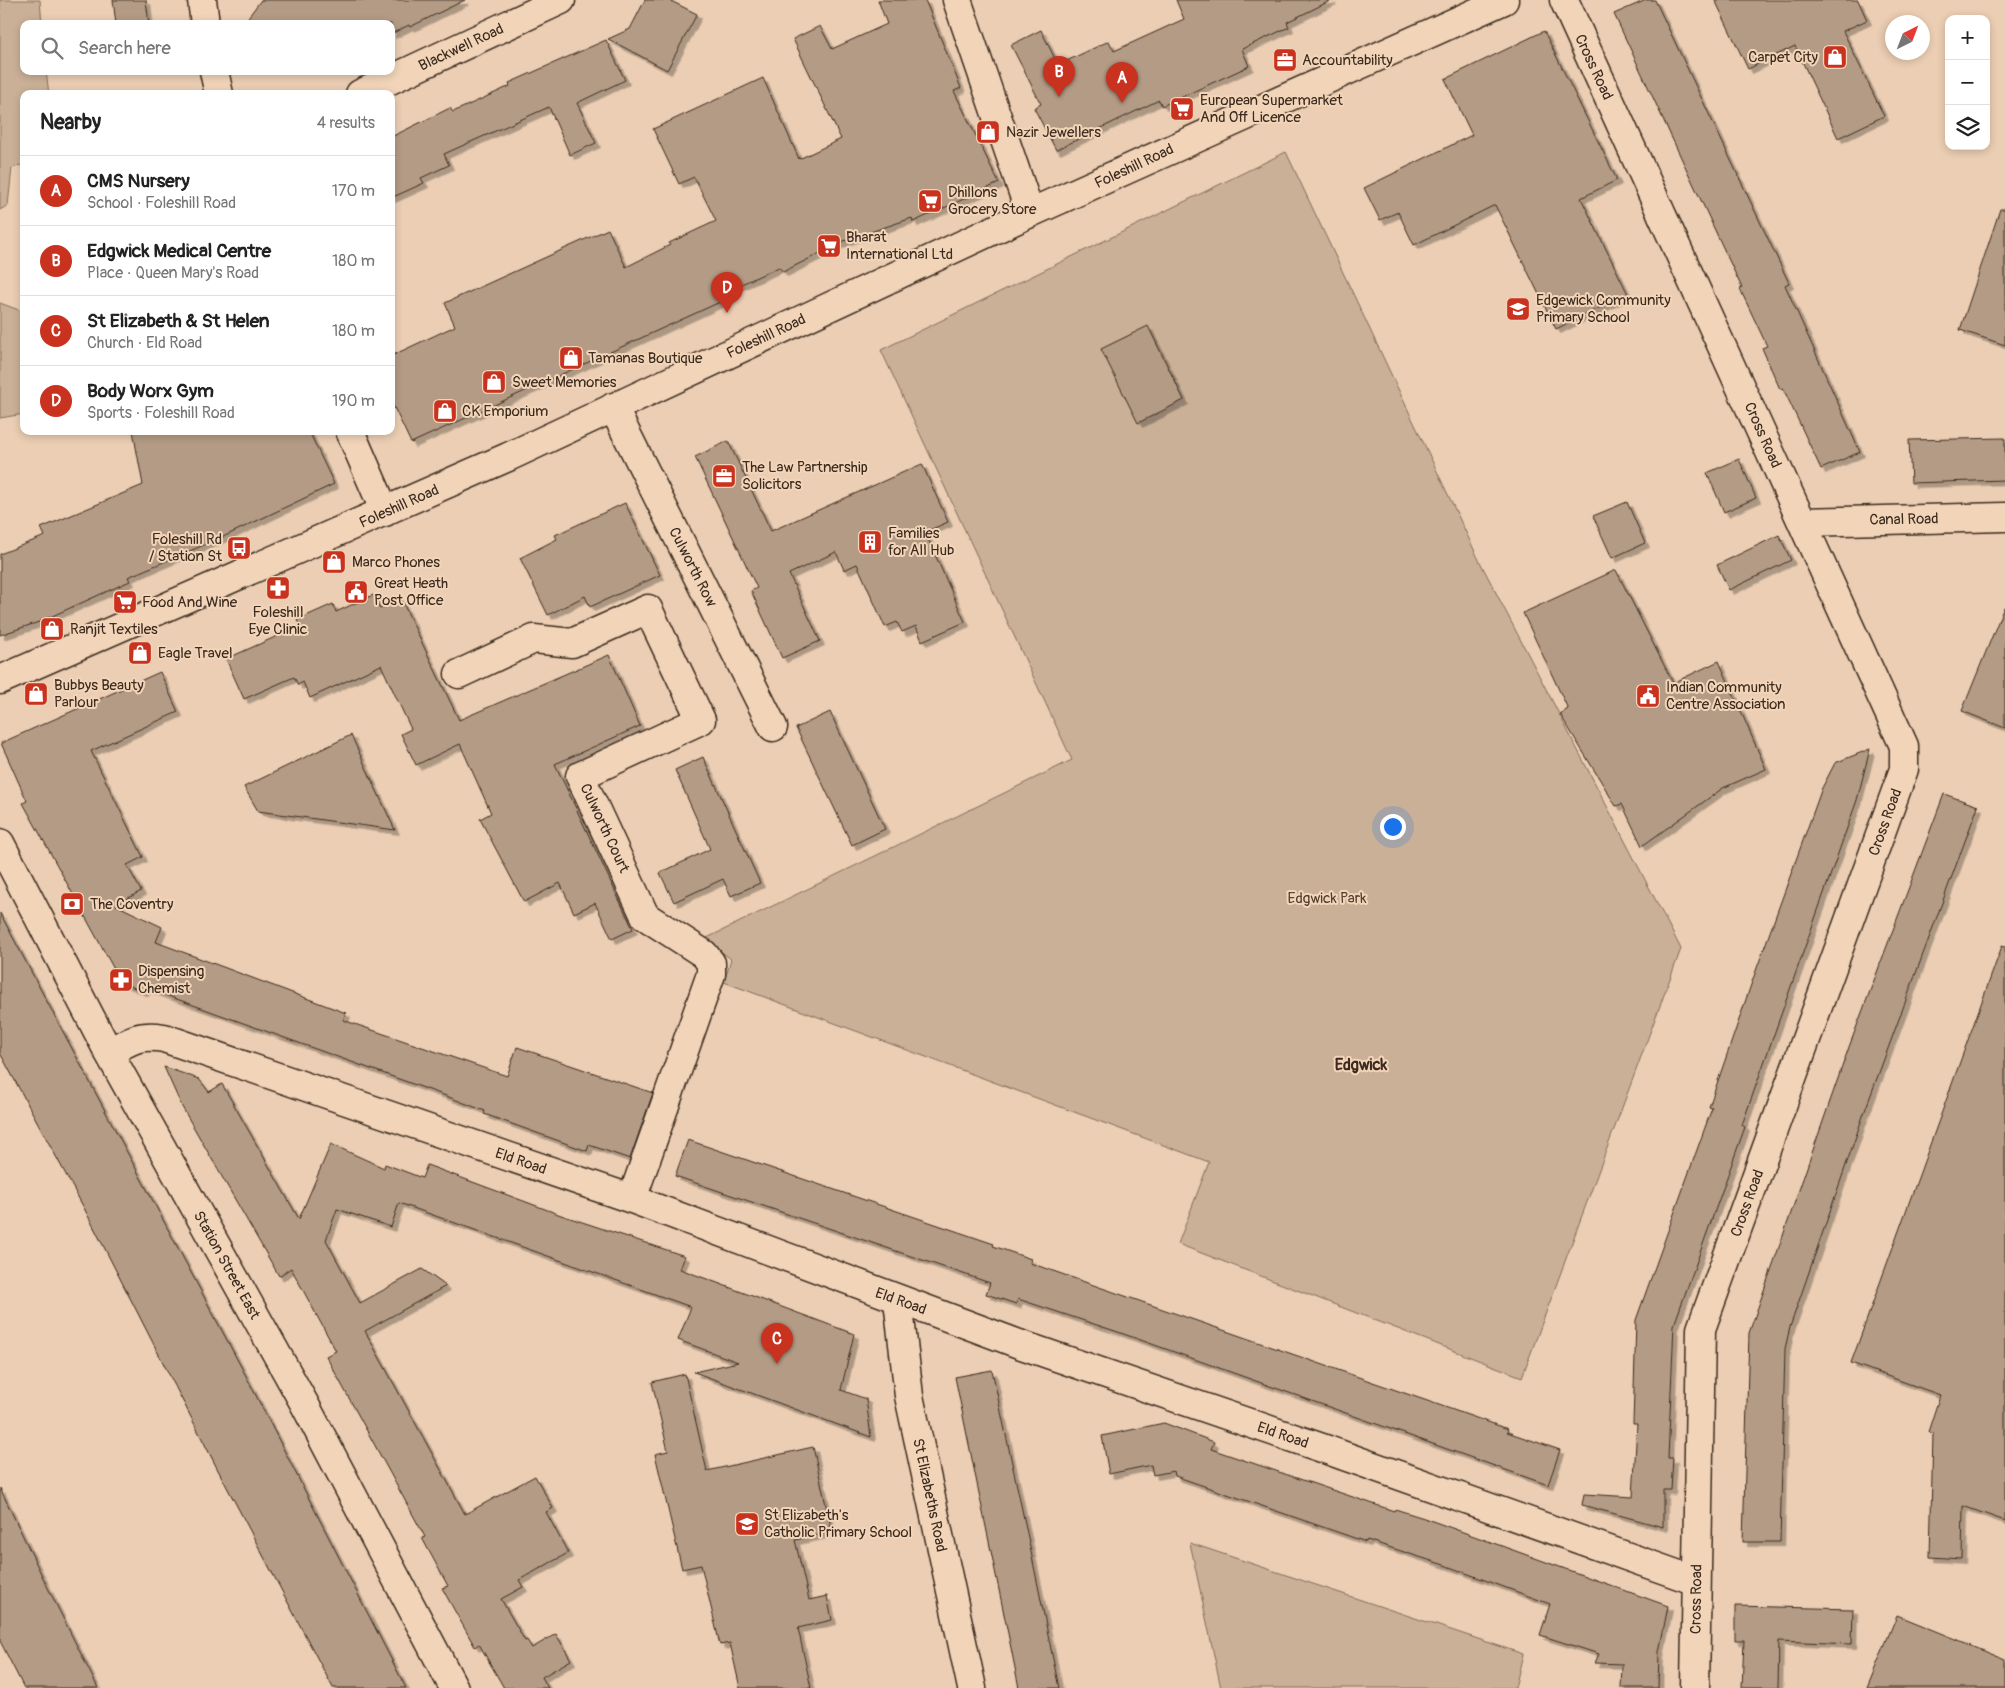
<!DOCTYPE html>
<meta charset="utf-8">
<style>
body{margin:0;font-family:Pangolin,sans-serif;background:#f2f2f2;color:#222}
.controls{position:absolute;right:15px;top:15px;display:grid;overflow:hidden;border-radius:10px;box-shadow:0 2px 8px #0003}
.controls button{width:45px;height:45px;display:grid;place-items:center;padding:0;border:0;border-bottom:1px solid #e0e0e0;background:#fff;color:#222;font:25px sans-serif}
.compass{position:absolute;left:1885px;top:15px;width:45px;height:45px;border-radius:50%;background:#fff;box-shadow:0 2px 8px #0003;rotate:42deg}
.you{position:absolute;left:1392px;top:826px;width:18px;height:18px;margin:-12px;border:4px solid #fff;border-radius:50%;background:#1a73e8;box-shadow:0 0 0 8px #1a73e833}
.badge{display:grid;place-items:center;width:32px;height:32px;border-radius:50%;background:#c8321e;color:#fff;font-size:16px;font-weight:700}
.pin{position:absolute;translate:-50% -41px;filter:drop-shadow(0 1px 2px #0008)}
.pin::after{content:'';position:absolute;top:26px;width:18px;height:15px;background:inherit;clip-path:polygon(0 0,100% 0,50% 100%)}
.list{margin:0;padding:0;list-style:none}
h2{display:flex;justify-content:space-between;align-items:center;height:65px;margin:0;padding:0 20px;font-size:21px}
h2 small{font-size:16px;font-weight:400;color:#767676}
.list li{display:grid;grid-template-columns:32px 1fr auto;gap:15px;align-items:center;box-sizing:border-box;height:70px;padding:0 20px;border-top:1px solid #e0e0e0}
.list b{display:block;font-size:19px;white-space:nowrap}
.list p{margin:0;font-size:16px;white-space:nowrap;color:#767676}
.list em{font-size:16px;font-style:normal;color:#767676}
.icon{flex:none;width:28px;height:28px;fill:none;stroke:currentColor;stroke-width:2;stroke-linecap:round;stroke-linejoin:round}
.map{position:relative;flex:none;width:2005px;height:1688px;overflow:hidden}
.search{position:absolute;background:#fff;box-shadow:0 2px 8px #0003;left:20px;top:20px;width:375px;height:55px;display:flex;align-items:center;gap:12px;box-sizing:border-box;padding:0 18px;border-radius:10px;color:#767676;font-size:19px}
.panel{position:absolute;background:#fff;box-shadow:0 2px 8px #0003;left:20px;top:90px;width:375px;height:345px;border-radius:10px}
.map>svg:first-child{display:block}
.green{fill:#cab097;stroke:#826d5a}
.building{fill:#b49b85;stroke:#3b2a1e;filter:url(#shadow)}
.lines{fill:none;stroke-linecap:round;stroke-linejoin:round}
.minor-casing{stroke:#3b2a1e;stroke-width:31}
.secondary-casing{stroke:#3b2a1e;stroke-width:31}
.minor{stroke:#f2d5b9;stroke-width:28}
.secondary{stroke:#f2d5b9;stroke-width:28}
.labels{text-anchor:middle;stroke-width:4;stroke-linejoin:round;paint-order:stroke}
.street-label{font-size:15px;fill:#3b2a1e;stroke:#f2d5b9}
.poi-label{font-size:15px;fill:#3b2a1e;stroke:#f2d5b9;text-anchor:start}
.park-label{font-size:15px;fill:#503e30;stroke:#f2d5b9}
.neighbourhood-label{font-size:16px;font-weight:bold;fill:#3b2a1e;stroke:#f2d5b9}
</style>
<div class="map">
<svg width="2005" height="1688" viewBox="0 0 2005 1688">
<defs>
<filter id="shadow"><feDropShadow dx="4.5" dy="4.5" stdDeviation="0" flood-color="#0004"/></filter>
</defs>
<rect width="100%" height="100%" fill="#ebceb3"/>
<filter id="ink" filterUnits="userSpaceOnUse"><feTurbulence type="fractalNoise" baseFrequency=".02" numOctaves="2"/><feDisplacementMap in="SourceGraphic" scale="10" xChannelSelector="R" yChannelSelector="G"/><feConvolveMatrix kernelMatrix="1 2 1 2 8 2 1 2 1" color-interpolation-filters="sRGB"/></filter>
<g filter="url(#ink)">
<path class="green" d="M 0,0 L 40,0 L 42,24 L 24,24 L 24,71 L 46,71 L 49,94 L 24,94 L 24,164 L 12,168 L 8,205 L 0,210 Z
M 1286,152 L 1478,558 L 1681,949 L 1522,1377 L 1178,1244 L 1209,1162 L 724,982 L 731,959 L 705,939 L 1072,760 L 881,350 Z
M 0,303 L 24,312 L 24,414 L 0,418 Z
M 1190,1543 L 1523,1654 L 1515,1688 L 1221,1688 Z"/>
<path class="building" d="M 113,0 L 146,0 L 149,24 L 116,24 Z
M 261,0 L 465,0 L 410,27 L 409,25 L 391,34 L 391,24 L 243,24 Z
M 645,0 L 669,0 L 697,14 L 667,70 L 608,39 L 630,29 Z
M 878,0 L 925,0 L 961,88 L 954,91 L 999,183 L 913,222 L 912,218 L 844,241 L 783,272 L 779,267 L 728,290 L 731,297 L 411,443 L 391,401 L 391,356 L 455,326 L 445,303 L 608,229 L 626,267 L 670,245 L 669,243 L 716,221 L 694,177 L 679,184 L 653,129 L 763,78 L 799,159 L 841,139 L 793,39 L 820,26 L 832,49 L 887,24 Z
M 1176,0 L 1332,0 L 1287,22 L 1289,27 L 1242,49 L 1249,66 L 1162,106 L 1159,100 L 1056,150 L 1034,108 L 1041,104 L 1011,45 L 1041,30 L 1058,65 L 1109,41 L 1114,51 L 1184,19 Z
M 1646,0 L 1655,0 L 1789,283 L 1785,285 L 1860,452 L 1821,469 L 1783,388 L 1780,389 L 1762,348 L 1767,346 L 1740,289 L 1742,288 L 1614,14 Z
M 1715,0 L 1858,0 L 1867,20 L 1843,31 L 1884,116 L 1838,138 L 1795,46 L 1748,69 Z
M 1544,31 L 1617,180 L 1581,198 L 1628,294 L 1556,329 L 1495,205 L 1414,245 L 1398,212 L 1380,220 L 1364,188 L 1472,135 L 1445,79 Z
M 606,40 L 625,80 L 577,103 L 596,143 L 570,155 L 549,107 L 444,154 L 449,165 L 421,178 L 424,183 L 391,198 L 391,137 L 450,108 L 453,112 L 510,86 L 509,83 Z
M 2000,209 L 2005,209 L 2005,345 L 1960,330 Z
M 1148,326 L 1184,400 L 1138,423 L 1101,349 Z
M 133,431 L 309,431 L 334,484 L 223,537 L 128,577 L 130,581 L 39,622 L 0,635 L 0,554 L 45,536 L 41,528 L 143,485 Z
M 2005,438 L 2005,480 L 1911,483 L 1909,440 Z
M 728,441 L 771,531 L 922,464 L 948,522 L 925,532 L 965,622 L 922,641 L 916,626 L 902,632 L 897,622 L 885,627 L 857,564 L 844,570 L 836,552 L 789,574 L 820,641 L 782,658 L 751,591 L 757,588 L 695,457 Z
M 1739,459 L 1756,498 L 1724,512 L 1707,473 Z
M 1627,502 L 1645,543 L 1612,558 L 1593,516 Z
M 625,503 L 660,575 L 590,607 L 585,596 L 548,615 L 520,558 L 557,539 L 555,535 Z
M 1779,535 L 1791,560 L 1729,590 L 1717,565 Z
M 1616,570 L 1673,683 L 1719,661 L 1766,769 L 1723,788 L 1642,846 L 1622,804 L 1616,806 L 1560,714 L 1568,709 L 1523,613 Z
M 373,595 L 380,609 L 401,599 L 459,720 L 609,655 L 640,726 L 555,764 L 633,929 L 612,939 L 595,903 L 574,913 L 560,883 L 524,902 L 480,819 L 491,813 L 460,744 L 416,765 L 401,734 L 411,729 L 381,665 L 310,698 L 303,682 L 298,685 L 294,677 L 244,699 L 226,659 L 300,626 L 297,620 L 333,604 L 336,612 Z
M 2004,607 L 2005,607 L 2005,728 L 1962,711 Z
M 160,672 L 178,712 L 91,751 L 143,857 L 127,865 L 141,891 L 116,905 L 162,927 L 156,942 L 346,1013 L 343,1020 L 507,1076 L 517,1047 L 653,1093 L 630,1159 L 589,1145 L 587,1151 L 484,1114 L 485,1111 L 446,1096 L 146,988 L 144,992 L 121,982 L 23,803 L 27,801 L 1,743 Z
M 830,712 L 885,829 L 852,845 L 796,728 Z
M 351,735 L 395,830 L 258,811 L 244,787 Z
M 1870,749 L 1857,800 L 1742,1125 L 1745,1127 L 1674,1325 L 1668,1458 L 1673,1458 L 1671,1490 L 1663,1490 L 1663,1527 L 1582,1505 L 1584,1494 L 1633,1497 L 1637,1424 L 1633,1424 L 1636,1320 L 1712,1108 L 1709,1107 L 1753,979 L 1822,788 L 1835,763 Z
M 703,757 L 760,883 L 731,896 L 723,879 L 674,902 L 660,873 L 710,849 L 675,770 Z
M 1944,794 L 1978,806 L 1863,1116 L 1790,1327 L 1785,1349 L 1780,1542 L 1743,1542 L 1749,1333 L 1849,1047 Z
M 0,913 L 245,1374 L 406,1688 L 333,1688 L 218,1470 L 84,1208 L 0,1053 Z
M 2002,946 L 2005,947 L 2005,1521 L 1963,1506 L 1962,1559 L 1930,1557 L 1933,1434 L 1928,1432 L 1940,1395 L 1851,1363 Z
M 164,1067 L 199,1079 L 209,1092 L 222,1084 L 299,1219 L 331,1144 L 384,1168 L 385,1164 L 422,1178 L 427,1165 L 561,1215 L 685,1256 L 680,1269 L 854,1334 L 841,1390 L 866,1399 L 871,1437 L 694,1372 L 738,1362 L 678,1340 L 691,1307 L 399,1203 L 391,1227 L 337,1209 L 326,1240 L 360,1303 L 422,1269 L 446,1286 L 365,1331 L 465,1514 L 535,1476 L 553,1508 L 546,1512 L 568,1553 L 519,1580 L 523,1587 L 501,1599 L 525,1641 L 527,1640 L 532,1648 L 556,1634 L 571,1660 L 542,1677 L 548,1688 L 504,1688 L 479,1644 L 475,1647 L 442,1588 L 448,1586 L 422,1538 L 425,1537 L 326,1356 L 336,1351 L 291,1268 L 279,1276 L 182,1107 Z
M 688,1140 L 994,1244 L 993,1246 L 1031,1259 L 1030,1263 L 1508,1429 L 1507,1432 L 1560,1450 L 1548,1485 L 1118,1332 L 1018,1299 L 1016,1304 L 986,1294 L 990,1283 L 675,1176 Z
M 992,1370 L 1029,1542 L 1059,1688 L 1019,1688 L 1011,1648 L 955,1377 Z
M 685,1374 L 707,1471 L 813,1447 L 832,1532 L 795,1540 L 809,1600 L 827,1596 L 832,1620 L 798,1628 L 811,1688 L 740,1688 L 730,1643 L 720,1645 L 701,1565 L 682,1569 L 655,1454 L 668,1451 L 652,1382 Z
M 1164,1423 L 1214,1442 L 1211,1449 L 1394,1511 L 1395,1509 L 1424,1518 L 1668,1606 L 1659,1652 L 1658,1688 L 1621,1688 L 1622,1664 L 1595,1663 L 1599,1654 L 1540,1635 L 1550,1604 L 1444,1565 L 1367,1540 L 1366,1542 L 1175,1476 L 1174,1471 L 1153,1475 L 1151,1465 L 1109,1474 L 1102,1436 Z
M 0,1488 L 47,1586 L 98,1688 L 24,1688 L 0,1641 Z
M 1735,1606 L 1853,1609 L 1852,1644 L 1779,1641 L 1778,1688 L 1742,1688 L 1744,1640 L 1735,1640 Z
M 1897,1615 L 2005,1659 L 2005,1688 L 1867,1688 Z"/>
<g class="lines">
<defs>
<path id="minor" d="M 202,0 L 205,24
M 957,0 L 1030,213
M 1564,0 L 1904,746 L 1904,769 L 1701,1329 L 1695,1688
M 214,71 L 219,94
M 360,94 L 561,0
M 613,407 L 773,727
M 350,431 L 385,512
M 1802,522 L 2005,517
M 459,674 L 534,639 L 572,643 L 648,609 L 701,720 L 580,776 L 645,916 L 704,954 L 711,963 L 711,974 L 632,1199
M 0,843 L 109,1053 L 304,1403 L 454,1688
M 109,1053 C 130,1040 139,1034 164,1038 L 632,1199 L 1019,1344 L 1322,1448 L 1696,1581
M 898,1300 L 909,1396 L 972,1688"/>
<path id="secondary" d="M 0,680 L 508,457 L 1030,213 L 1504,0"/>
</defs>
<use href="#minor" class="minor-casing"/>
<use href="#secondary" class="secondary-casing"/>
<use href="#minor" class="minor"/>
<use href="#secondary" class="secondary"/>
</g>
</g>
<defs>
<symbol id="shop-square" viewBox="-11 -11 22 22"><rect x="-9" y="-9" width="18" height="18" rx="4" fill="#c8321e" stroke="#f2d5b9"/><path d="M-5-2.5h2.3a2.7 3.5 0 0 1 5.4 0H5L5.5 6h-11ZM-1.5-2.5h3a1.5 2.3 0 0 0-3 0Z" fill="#fff"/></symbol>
<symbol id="office-square" viewBox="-11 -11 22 22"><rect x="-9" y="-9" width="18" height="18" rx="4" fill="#c8321e" stroke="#f2d5b9"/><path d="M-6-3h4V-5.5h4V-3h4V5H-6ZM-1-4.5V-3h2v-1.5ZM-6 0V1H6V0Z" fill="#fff"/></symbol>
<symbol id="supermarket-square" viewBox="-11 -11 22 22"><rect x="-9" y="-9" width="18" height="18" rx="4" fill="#c8321e" stroke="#f2d5b9"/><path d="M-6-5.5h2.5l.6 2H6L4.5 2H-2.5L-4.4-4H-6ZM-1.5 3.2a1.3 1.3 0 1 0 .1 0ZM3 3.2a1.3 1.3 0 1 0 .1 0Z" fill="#fff"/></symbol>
<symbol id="school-square" viewBox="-11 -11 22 22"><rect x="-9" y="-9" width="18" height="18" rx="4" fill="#c8321e" stroke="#f2d5b9"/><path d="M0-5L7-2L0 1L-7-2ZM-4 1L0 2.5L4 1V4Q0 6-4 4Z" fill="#fff"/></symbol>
<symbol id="building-square" viewBox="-11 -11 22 22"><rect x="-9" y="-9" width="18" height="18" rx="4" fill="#c8321e" stroke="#f2d5b9"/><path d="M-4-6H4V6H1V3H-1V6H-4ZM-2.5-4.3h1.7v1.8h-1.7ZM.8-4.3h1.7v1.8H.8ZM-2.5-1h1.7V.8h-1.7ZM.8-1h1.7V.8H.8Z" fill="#fff"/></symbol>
<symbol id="bus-square" viewBox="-11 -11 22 22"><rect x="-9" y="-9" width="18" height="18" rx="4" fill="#c8321e" stroke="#f2d5b9"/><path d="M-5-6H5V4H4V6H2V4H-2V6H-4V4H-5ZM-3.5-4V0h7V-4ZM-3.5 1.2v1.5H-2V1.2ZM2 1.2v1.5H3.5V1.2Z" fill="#fff"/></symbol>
<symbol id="pharmacy-square" viewBox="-11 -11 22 22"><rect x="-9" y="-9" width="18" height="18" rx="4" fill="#c8321e" stroke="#f2d5b9"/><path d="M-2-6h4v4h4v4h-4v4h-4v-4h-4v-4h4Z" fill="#fff"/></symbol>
<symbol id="civic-square" viewBox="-11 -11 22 22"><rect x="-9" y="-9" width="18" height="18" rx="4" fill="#c8321e" stroke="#f2d5b9"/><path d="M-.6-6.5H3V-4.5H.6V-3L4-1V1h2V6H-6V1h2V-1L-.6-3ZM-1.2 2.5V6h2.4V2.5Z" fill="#fff"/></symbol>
<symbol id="bank-square" viewBox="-11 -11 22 22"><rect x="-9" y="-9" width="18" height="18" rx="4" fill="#c8321e" stroke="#f2d5b9"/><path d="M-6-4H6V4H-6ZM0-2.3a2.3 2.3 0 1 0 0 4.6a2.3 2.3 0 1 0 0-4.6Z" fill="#fff"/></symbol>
</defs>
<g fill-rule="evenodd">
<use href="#shop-square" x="1821" y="43" width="28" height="28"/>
<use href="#office-square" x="1271" y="46" width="28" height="28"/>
<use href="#supermarket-square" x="1168" y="95" width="28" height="28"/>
<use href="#shop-square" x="974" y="118" width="28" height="28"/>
<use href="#supermarket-square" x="916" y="187" width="28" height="28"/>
<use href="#supermarket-square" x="815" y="232" width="28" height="28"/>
<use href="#school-square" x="1504" y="295" width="28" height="28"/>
<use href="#shop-square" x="557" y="344" width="28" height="28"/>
<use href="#shop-square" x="480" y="368" width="28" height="28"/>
<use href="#shop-square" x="431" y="397" width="28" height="28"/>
<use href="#office-square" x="710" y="462" width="28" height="28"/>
<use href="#building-square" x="856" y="528" width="28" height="28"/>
<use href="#bus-square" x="225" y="534" width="28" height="28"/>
<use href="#shop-square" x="320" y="548" width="28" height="28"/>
<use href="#pharmacy-square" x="264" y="574" width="28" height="28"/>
<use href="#civic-square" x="342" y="578" width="28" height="28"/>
<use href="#supermarket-square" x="111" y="588" width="28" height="28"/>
<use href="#shop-square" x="38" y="615" width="28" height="28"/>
<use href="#shop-square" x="126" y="639" width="28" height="28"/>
<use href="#shop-square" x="22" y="680" width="28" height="28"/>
<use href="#civic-square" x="1634" y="682" width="28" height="28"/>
<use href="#bank-square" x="58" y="890" width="28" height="28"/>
<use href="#pharmacy-square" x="107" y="966" width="28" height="28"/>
<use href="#school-square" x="733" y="1510" width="28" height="28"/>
</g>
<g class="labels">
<g class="street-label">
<text transform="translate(461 47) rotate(-25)" y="5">Blackwell Road</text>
<text transform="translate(1594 67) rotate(65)" y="5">Cross Road</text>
<text transform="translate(1134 166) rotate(-25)" y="5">Foleshill Road</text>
<text transform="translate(766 336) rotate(-25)" y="5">Foleshill Road</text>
<text transform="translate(1763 435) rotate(66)" y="5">Cross Road</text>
<text transform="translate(399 506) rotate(-24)" y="5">Foleshill Road</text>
<text transform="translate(1904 519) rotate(-1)" y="5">Canal Road</text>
<text transform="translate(693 567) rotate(63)" y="5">Culworth Row</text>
<text transform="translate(1885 822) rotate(-70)" y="5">Cross Road</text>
<text transform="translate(605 828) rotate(65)" y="5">Culworth Court</text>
<text transform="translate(521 1161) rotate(19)" y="5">Eld Road</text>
<text transform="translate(1747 1203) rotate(-70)" y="5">Cross Road</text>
<text transform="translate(227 1265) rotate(61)" y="5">Station Street East</text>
<text transform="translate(901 1301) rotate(20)" y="5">Eld Road</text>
<text transform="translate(1283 1435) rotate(19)" y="5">Eld Road</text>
<text transform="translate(930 1495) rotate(78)" y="5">St Elizabeths Road</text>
<text transform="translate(1696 1599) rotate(-89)" y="5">Cross Road</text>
</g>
<g class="poi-label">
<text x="1818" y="62" text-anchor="end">Carpet City</text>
<text x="1302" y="65">Accountability</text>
<text x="1200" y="105">European Supermarket<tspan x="1200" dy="17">And Off Licence</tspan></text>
<text x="1006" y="137">Nazir Jewellers</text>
<text x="948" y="197">Dhillons<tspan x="948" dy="17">Grocery Store</tspan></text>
<text x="846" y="242">Bharat<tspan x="846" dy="17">International Ltd</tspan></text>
<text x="1536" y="305">Edgewick Community<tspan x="1536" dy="17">Primary School</tspan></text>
<text x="588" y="363">Tamanas Boutique</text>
<text x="512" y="387">Sweet Memories</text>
<text x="462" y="416">CK Emporium</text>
<text x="742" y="472">The Law Partnership<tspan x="742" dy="17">Solicitors</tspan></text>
<text x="888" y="538">Families<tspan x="888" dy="17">for All Hub</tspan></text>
<text x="222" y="544" text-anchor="end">Foleshill Rd<tspan x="222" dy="17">/ Station St</tspan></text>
<text x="352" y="567">Marco Phones</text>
<text x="374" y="588">Great Heath<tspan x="374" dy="17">Post Office</tspan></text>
<text x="142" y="607">Food And Wine</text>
<text x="278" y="617" text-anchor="middle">Foleshill<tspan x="278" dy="17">Eye Clinic</tspan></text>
<text x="70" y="634">Ranjit Textiles</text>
<text x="158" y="658">Eagle Travel</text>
<text x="54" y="690">Bubbys Beauty<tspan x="54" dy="17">Parlour</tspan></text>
<text x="1666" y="692">Indian Community<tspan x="1666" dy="17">Centre Association</tspan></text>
<text x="90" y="909">The Coventry</text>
<text x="138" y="976">Dispensing<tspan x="138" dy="17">Chemist</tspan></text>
<text x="764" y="1520">St Elizabeth's<tspan x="764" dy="17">Catholic Primary School</tspan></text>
</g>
<g class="park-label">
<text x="1327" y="903">Edgwick Park</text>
</g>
<g class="neighbourhood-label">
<text x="1361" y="1070">Edgwick</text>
</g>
</g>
</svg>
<div class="controls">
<button>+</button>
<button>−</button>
<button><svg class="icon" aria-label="layers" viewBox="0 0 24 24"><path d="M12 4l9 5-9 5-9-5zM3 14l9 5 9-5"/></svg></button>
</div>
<svg class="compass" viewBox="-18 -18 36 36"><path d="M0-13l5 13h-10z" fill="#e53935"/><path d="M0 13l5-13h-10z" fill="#767676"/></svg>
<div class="you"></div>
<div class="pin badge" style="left:1122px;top:103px">A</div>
<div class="pin badge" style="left:1059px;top:97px">B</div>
<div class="pin badge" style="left:777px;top:1364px">C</div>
<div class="pin badge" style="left:727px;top:313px">D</div>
<div class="search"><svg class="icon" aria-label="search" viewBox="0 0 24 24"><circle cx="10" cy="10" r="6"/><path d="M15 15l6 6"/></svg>Search here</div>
<section class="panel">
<h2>Nearby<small>4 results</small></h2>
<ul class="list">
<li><span class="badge">A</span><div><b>CMS Nursery</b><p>School · Foleshill Road</p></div><em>170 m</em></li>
<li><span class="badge">B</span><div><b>Edgwick Medical Centre</b><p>Place · Queen Mary's Road</p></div><em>180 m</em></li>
<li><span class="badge">C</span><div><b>St Elizabeth &amp; St Helen</b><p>Church · Eld Road</p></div><em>180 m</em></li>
<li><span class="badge">D</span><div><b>Body Worx Gym</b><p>Sports · Foleshill Road</p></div><em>190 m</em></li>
</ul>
</section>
</div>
